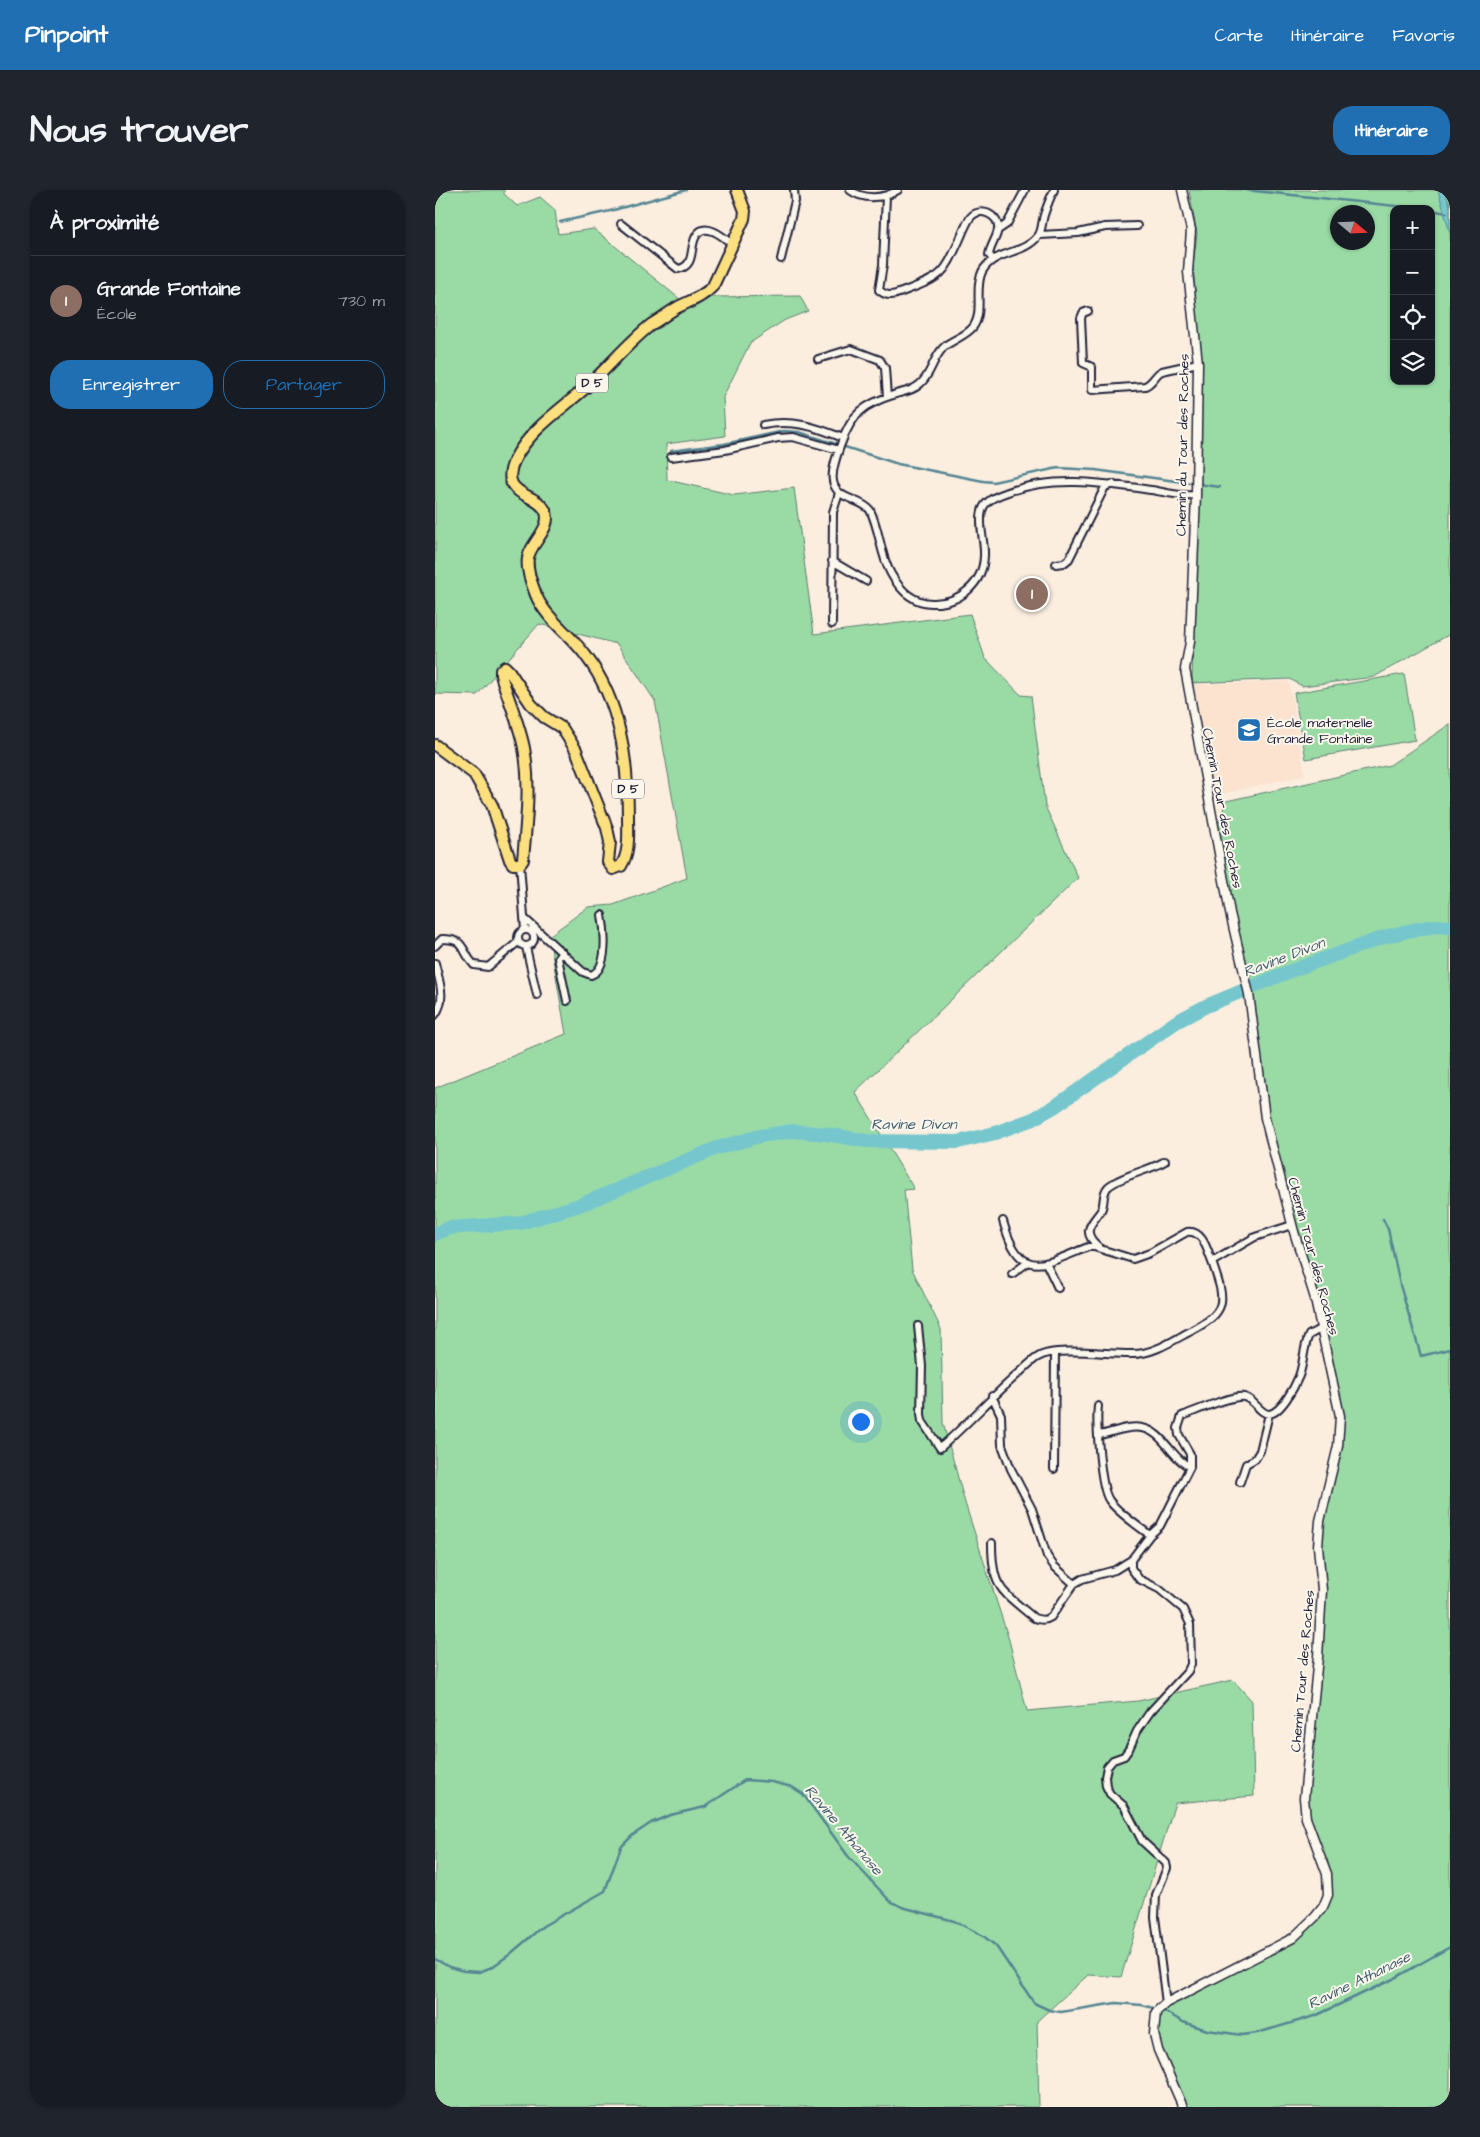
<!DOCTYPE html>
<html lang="fr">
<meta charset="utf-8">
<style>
body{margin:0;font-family:"Architects Daughter",sans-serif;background:#20242c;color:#f1f3f6}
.controls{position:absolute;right:15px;top:15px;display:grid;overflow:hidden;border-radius:10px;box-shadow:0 1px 4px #0004}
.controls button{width:45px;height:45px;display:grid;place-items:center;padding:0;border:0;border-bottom:1px solid #363941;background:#171b24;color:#f1f3f6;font:25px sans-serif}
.compass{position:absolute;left:895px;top:15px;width:45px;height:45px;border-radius:50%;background:#171b24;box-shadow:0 1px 4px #0004;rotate:109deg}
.you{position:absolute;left:425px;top:1231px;width:18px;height:18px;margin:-12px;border:4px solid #fff;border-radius:50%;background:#1a73e8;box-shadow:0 0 0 8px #1a73e833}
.badge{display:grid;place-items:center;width:32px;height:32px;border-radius:50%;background:#1f6fb2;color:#fff;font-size:16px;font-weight:700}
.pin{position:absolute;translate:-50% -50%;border:2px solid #fff;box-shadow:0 1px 5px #0006}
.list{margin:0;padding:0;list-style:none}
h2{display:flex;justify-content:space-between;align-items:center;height:65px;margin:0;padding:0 20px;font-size:21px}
h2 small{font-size:16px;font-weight:400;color:#9ea1a6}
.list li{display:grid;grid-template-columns:32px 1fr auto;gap:15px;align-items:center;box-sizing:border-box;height:90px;padding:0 20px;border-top:1px solid #363941}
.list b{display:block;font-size:19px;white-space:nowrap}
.list p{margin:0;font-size:16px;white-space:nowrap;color:#9ea1a6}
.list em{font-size:16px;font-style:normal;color:#9ea1a6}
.actions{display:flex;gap:10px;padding:15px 20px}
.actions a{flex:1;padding:11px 0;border:1px solid #1f6fb2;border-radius:20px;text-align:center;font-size:18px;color:#1f6fb2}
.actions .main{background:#1f6fb2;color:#fff}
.icon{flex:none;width:28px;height:28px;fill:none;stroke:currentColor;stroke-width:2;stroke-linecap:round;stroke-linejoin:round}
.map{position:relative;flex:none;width:1015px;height:1917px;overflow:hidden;border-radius:20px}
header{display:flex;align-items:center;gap:30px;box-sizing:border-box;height:70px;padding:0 25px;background:#1f6fb2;color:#fff}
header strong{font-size:24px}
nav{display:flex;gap:28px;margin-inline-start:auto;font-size:18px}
.intro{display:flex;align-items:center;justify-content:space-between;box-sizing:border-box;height:120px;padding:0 30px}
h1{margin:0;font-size:35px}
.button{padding:12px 22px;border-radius:20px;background:#1f6fb2;color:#fff;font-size:18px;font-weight:700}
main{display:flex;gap:30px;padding:0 30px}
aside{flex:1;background:#171b24;border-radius:20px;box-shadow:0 1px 4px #0004}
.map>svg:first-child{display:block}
.built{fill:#fbe3cf}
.green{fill:#9adba5;stroke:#5e7e70;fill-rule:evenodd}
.water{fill:#76c7cd;stroke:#548593}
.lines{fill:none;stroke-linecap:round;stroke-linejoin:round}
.stream{stroke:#548593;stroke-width:2.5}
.river{stroke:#76c7cd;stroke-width:14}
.minor-casing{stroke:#22223b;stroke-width:10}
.tertiary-casing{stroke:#22223b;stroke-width:11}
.primary-casing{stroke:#22223b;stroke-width:14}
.minor{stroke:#fbf7ec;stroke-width:6}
.tertiary{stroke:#fbf7ec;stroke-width:8}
.primary{stroke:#fce080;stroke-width:10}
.labels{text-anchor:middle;stroke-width:4;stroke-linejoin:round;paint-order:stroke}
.shield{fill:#fbf7ec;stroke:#636270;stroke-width:1}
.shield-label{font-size:12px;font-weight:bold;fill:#22223b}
.street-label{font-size:14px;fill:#22223b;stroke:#fbf7ec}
.poi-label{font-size:14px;fill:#22223b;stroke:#fbf7ec;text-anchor:start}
.water-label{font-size:15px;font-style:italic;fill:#3f5c6e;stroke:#fbf7ec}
</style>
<header>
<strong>Pinpoint</strong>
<nav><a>Carte</a><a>Itinéraire</a><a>Favoris</a></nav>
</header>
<div class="intro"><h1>Nous trouver</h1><a class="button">Itinéraire</a></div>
<main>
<aside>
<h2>À proximité<small></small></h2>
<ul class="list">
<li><span class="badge" style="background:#8d6e63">1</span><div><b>Grande Fontaine</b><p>École</p></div><em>730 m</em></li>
</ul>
<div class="actions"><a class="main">Enregistrer</a><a>Partager</a></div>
</aside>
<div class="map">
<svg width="1015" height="1917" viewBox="0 0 1015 1917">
<rect width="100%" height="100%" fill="#fbeedf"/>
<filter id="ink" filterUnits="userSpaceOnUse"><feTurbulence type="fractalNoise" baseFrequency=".02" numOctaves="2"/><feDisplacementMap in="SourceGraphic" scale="10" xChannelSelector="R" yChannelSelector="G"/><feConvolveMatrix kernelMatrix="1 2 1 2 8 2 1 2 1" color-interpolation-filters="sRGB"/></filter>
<g filter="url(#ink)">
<path class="built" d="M 854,491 L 870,585 L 778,606 L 757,495 Z"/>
<path class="green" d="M 0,0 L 69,0 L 69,4 L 82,16 L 105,7 L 120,20 L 123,44 L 159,39 L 257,119 L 276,107 L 365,106 L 373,121 L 350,130 L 315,153 L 288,207 L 290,246 L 231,254 L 232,290 L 299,305 L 359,298 L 379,444 L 535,424 L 550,468 L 586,505 L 596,506 L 610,616 L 643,688 L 420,902 L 479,999 L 469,1000 L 477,1079 L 506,1139 L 508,1233 L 530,1313 L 574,1450 L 592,1521 L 703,1511 L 798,1490 L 817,1511 L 819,1606 L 740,1613 L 686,1787 L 653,1785 L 602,1831 L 604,1916 L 601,1917 L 0,1917 L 0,898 L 131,844 L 114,746 L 153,717 L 178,715 L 252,688 L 220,511 L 182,454 L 104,434 L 42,505 L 0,504 Z
M 754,0 L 1015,0 L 1015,444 L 939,487 L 867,496 L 855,489 L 757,493 L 766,175 L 758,75 L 762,44 ZM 959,19 L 996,19 L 996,191 L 959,191 ZM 902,22 L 932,22 L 932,52 L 902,52 Z
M 969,484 L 980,550 L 871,569 L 859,503 Z
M 1015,534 L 1015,1917 L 748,1917 L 723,1860 L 721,1822 L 858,1748 L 880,1727 L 894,1697 L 871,1628 L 887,1400 L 883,1356 L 903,1256 L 903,1212 L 830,928 L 814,804 L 783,635 L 791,611 L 955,575 Z"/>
<path class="water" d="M 1003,0 L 1009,0 L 1015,15 L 1015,43 Z"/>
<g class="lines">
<path class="stream" d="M 810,0 L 989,19
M 996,20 L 1012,23
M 125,32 L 175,21 L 251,0
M 410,257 L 463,274 L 548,291 L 558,292 L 623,278 L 660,280 L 785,297
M 236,261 L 289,254 L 349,241 L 364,242 L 401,254
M 948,1029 L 953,1039 L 965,1095 L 986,1166 L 1015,1159
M 0,1769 L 14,1777 L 29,1781 L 44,1782 L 57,1777 L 74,1765 L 108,1736 L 170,1701 L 186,1657 L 198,1645 L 216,1633 L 235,1625 L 270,1617 L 310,1590 L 337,1592 L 357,1597 L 368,1604 L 413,1666 L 455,1711 L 467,1717 L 519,1731 L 547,1745 L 561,1756 L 599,1813 L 614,1820 L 626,1822 L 681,1813 L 707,1815 L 729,1821 L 748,1832 L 772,1840 L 807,1845 L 822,1843 L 880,1826 L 958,1789 L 1015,1757"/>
<path class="river" d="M 0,1044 L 14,1038 L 85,1033 L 145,1015 L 282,958 L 325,946 L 358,941 L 391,944 L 431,951 L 523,952 L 560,943 L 598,929 L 619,917 L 741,832 L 771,816 L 853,782 L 949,747 L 977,740 L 1001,736 L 1015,737"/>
<defs>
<path id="minor" d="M 415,0 C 428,10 449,9 463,0
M 619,0 C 615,8 612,16 609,25 C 607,31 607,42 603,46 C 589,65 558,60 547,82 C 539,98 549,123 538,137 C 531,146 519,149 510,156 C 498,166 497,184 485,194 C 479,200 469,202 461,204 C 429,214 417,223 406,254 C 402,265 396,280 398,291 C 401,310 425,308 435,320 C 445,340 445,365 456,384 C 465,400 478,413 497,413 C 524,414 548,394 549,366 C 550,351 543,335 547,321 C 549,311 561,306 570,303 C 618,285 667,293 716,300 C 730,302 747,307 761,305
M 451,6 L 448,75 L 444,100 C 454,109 461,104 472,100 C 509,86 509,84 525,49 C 528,42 531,34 535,28 C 544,16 564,24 563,39 C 562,48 555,56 554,65 L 558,69
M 186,34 L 243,79 C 261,76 254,58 261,46 C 270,30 290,48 298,55
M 563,40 L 572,34 L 590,0
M 605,45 L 643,43 L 670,37 L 702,36
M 346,69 L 360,11 L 359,0
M 653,121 L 648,123 L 646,128 L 648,173 L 657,177 L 657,200 L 710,196 C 718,193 720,184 727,181 L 763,173
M 383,169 L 416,159 L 445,170 L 450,178 L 452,207
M 328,235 C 358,229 381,237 408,248
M 236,267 L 290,260 L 343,248 L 358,247 L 404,260
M 397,371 L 431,391
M 621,374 L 629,373 L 634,369 L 670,297 L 678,294
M 397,434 L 398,322 L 404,303
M 85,674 L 90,740
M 89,728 L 148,782 L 156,785 C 174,779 170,741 167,725
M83 748a8 8 0 1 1 16 0a8 8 0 1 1-16 0Z
M 0,756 L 7,749 C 32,749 25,760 39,775 L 53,777 L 83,752
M 91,757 L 102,805
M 127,762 L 123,768 L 132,811
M 0,773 C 4,791 12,809 0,825
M 568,1031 C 585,1092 608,1075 653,1057 L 659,1057 L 698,1069 L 715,1063 L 752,1042 C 768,1040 772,1060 777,1072
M 664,1057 C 647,1043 654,1036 665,1022 C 671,1014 666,1004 673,997 C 687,985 714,981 730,971
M 611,1073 L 623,1098
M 577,1084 L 592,1073
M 483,1136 L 487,1176 L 486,1224 L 487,1231 L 505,1258 C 532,1234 556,1208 583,1184 C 589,1179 596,1171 603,1167 C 620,1156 677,1165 698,1164 C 718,1164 737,1151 754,1142 C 795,1121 790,1110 777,1072 L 820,1047 L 857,1035
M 557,1206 L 566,1225 L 567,1255 L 576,1279 L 597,1319 L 612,1366 L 619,1376 L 639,1394
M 663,1216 C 661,1232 665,1297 674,1310 C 681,1321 704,1337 715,1345
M 664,1245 C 677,1243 693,1235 707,1238 C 728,1241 737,1269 755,1277
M 619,1279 L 620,1163
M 805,1292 L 811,1274 L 820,1269 L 825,1261 L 834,1224
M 557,1353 C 557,1399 566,1400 599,1428 C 606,1430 610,1431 616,1427 L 639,1394 L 647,1389 L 680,1380 L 696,1370
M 731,1813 L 720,1727 L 721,1705 L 732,1678 L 731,1673 L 707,1651 L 689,1616 L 675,1604 L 671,1596 L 670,1587 L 672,1577 L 678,1570 L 689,1566 L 694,1559 L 702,1541 L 715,1522 L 753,1481 L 756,1474 L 755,1434 L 748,1419 L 724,1399 L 704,1389 L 696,1378 L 696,1370 L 715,1345 L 725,1336 L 755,1277 L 755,1264 L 744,1245 L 743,1238 L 747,1226 C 761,1221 796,1205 809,1207 C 819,1209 825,1224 834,1224 C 846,1223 860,1196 864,1186 C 869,1173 868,1158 874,1145 L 885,1139"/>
<path id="tertiary" d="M 747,0 L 756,40 L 753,82 L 763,173 L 761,305 L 755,452 L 750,479 L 795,723 L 814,804 L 830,928 L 859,1042 L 879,1105 L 905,1226 L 903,1256 L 885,1331 L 883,1356 L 887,1400 L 883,1467 L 869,1608 L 871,1628 L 892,1684 L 893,1705 L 888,1717 L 880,1727 L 858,1748 L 731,1813 L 721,1822 L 719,1844 L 723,1860 L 748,1917"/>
<path id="primary" d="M 0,555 L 39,584 L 57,615 L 75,670 L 78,674 L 85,674 L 88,670 C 91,633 96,596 89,558 C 84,533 73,509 66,485 L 66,480 L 70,477 L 74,481 L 96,514 L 109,527 L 127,538 L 141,560 L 172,638 L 175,652 L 173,672 L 178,679 L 186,676 C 195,662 193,644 193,628 C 193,572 186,512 151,466 C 137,446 110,428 101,405 C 97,394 91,380 93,368 C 95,353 119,337 110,320 C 100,302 62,306 80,269 C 96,237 132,216 157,192 C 177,173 195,151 217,134 C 226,129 234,122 243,117 C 255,111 268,107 278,96 L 309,29 L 310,21 L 302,0"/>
</defs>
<use href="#minor" class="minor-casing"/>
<use href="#tertiary" class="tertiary-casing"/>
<use href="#primary" class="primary-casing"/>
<use href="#minor" class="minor"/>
<use href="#tertiary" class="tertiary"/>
<use href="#primary" class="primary"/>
</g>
</g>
<defs>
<symbol id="school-square" viewBox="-11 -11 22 22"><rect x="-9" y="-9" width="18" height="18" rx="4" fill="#1f6fb2" stroke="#fbf7ec"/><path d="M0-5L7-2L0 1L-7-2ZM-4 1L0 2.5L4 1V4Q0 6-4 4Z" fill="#fff"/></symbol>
</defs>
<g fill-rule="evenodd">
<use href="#school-square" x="800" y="526" width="28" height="28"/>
</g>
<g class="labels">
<g class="shield">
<rect x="141" y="183.5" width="32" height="19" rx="4"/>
<rect x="177" y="589.5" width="32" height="19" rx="4"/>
</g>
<g class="shield-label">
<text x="157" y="197">D 5</text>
<text x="193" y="603">D 5</text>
</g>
<g class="street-label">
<text transform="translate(747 255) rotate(-89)" y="5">Chemin du Tour des Roches</text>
<text transform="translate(788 618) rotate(79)" y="5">Chemin Tour des Roches</text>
<text transform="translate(879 1066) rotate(75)" y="5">Chemin Tour des Roches</text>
<text transform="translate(867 1481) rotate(-85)" y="5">Chemin Tour des Roches</text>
</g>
<g class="poi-label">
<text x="832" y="537">École maternelle<tspan x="832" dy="16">Grande Fontaine</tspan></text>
</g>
<g class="water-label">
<text transform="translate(849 767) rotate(-21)" y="5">Ravine Divon</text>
<text x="479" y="939">Ravine Divon</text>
<text transform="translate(409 1640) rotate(50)" y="5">Ravine Athanase</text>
<text transform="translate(924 1790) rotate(-26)" y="5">Ravine Athanase</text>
</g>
</g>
</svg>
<div class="controls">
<button>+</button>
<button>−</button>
<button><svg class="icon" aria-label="locate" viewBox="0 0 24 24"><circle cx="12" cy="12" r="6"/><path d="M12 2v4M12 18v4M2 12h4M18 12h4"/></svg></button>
<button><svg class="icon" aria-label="layers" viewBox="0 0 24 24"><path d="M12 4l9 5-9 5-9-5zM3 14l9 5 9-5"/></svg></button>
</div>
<svg class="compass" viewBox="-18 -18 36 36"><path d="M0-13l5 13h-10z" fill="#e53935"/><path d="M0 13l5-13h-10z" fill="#9ea1a6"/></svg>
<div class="you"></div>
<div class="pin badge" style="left:597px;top:404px;background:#8d6e63">1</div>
</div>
</main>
